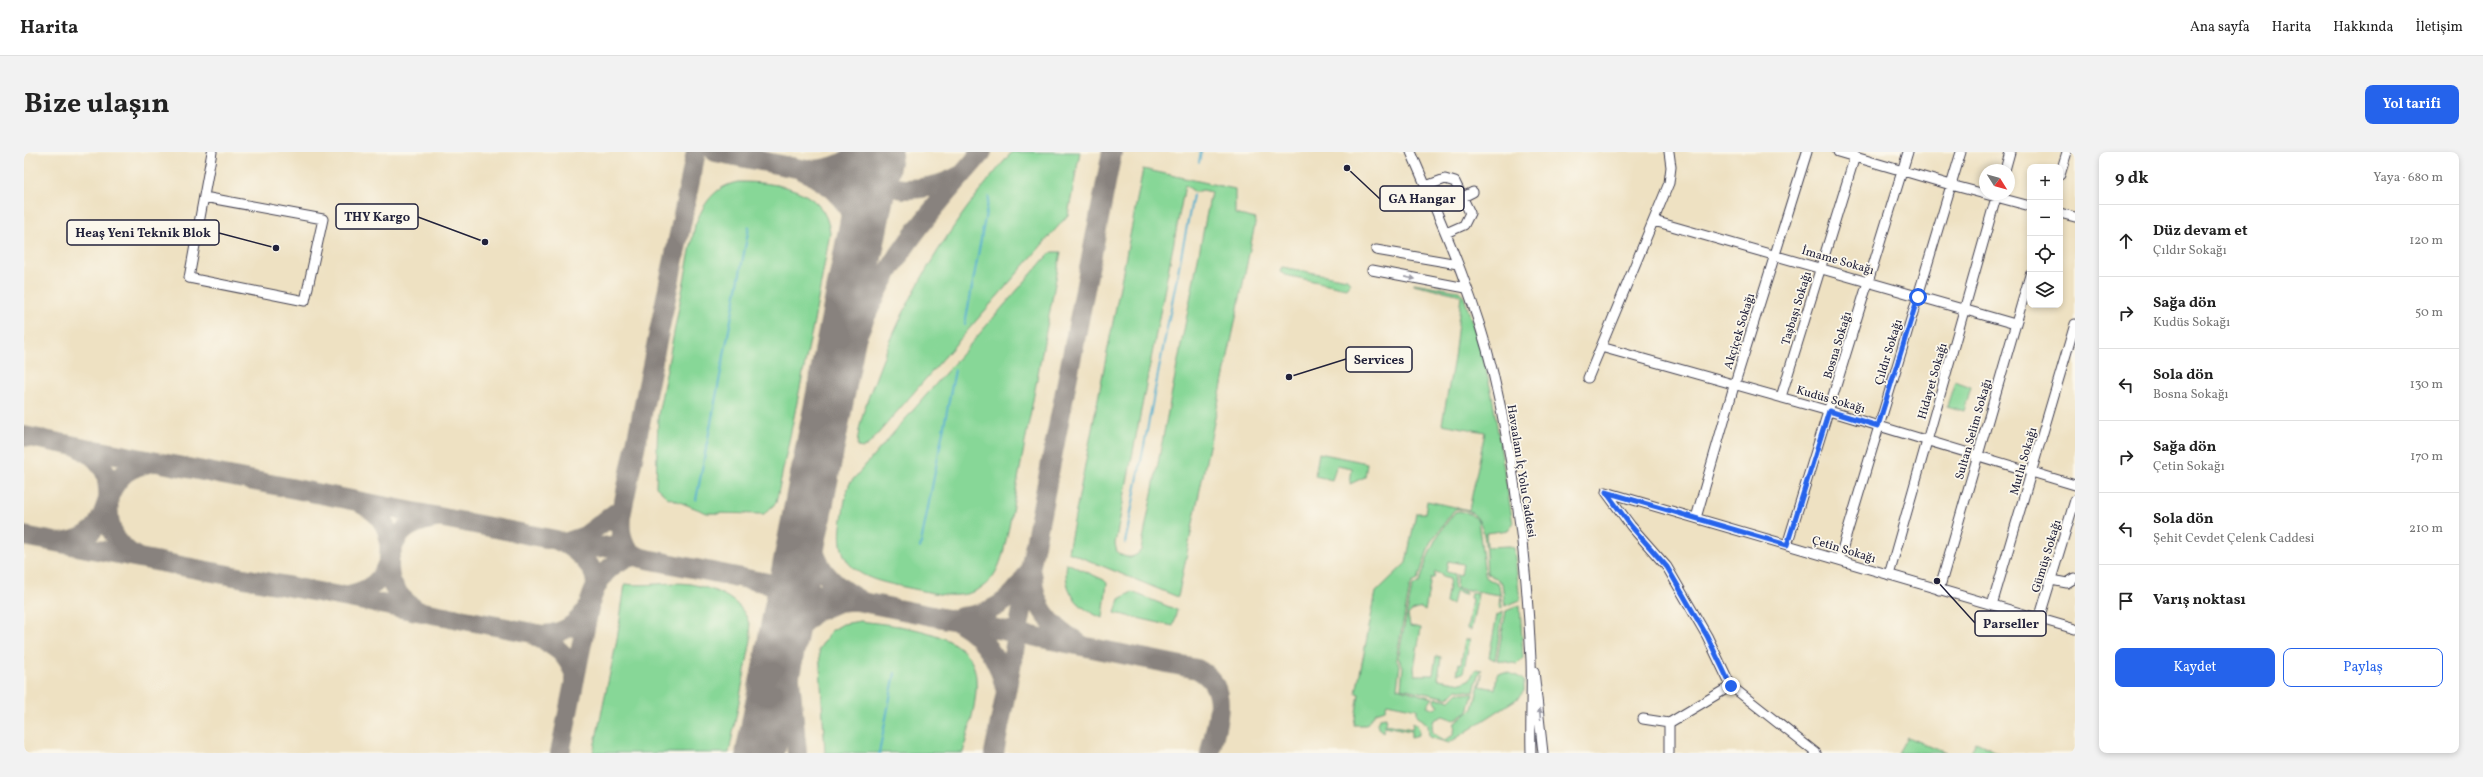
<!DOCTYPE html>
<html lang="tr">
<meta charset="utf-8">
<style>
body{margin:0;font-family:Vollkorn,serif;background:#f2f2f2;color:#222}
.controls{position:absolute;right:12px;top:12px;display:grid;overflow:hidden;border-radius:8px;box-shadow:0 2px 6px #0003}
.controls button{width:36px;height:36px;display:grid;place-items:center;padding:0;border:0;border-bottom:1px solid #e0e0e0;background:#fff;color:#222;font:20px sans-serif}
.compass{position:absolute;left:1955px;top:12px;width:36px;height:36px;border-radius:50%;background:#fff;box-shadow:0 2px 6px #0003;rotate:127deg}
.stop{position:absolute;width:12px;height:12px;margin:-9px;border:3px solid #2563eb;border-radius:50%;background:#fff}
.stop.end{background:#2563eb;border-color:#fff;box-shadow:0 1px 4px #0008}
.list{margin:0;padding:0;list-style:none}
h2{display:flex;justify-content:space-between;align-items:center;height:52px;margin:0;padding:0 16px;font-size:17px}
h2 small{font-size:13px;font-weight:400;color:#767676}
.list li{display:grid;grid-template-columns:26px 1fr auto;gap:12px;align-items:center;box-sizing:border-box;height:72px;padding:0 16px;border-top:1px solid #e0e0e0}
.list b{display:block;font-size:15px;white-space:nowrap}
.list p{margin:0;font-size:13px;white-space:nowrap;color:#767676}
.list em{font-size:13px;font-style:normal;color:#767676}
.actions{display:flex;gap:8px;padding:12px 16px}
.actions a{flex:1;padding:9px 0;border:1px solid #2563eb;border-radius:8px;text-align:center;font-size:14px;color:#2563eb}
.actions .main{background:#2563eb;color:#fff}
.icon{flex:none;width:22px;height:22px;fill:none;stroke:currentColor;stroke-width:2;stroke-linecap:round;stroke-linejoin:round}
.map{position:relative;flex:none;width:2051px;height:601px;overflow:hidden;border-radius:8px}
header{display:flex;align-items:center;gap:24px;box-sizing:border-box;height:56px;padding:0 20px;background:#fff;border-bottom:1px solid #e0e0e0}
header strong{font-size:19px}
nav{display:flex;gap:22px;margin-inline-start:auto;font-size:14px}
.intro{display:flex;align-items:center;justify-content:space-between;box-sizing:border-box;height:96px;padding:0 24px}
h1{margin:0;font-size:28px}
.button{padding:10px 18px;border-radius:8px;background:#2563eb;color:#fff;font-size:14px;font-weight:700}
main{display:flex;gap:24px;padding:0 24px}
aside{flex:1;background:#fff;border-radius:8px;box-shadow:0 2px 6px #0003}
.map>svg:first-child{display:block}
.green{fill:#87d797;stroke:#547c69;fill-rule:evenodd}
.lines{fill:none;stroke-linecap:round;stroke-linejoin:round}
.stream{stroke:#50adce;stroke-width:2}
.taxiway{stroke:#88827e;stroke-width:20}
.runway{stroke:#88827e;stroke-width:49}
.minor-casing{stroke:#413f4f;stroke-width:11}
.minor{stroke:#fff;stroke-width:9}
.oneway{fill:#9c9ca7}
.route{stroke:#2563eb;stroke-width:5}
.labels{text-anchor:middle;stroke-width:3.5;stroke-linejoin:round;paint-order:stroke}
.street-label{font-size:12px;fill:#22223b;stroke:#fbf7ec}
.leader{fill:none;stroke:#22223b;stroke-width:1.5}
.callout-dot{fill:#22223b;stroke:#fbf7ec;stroke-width:1.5}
.callout{fill:#fbf7ec;stroke:#22223b;stroke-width:1.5}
.callout-label{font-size:13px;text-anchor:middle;font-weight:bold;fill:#22223b}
</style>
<header>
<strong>Harita</strong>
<nav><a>Ana sayfa</a><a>Harita</a><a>Hakkında</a><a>İletişim</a></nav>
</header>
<div class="intro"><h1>Bize ulaşın</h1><a class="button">Yol tarifi</a></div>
<main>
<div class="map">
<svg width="2051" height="601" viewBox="0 0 2051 601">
<rect width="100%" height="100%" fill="#fbf7ec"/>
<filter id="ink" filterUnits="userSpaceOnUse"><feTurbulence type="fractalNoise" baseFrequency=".025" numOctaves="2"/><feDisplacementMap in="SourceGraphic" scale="8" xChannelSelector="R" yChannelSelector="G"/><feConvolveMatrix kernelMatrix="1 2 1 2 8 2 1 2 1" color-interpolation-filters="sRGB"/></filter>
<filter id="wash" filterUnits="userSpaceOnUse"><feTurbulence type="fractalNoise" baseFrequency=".012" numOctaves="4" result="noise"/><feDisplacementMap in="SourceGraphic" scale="16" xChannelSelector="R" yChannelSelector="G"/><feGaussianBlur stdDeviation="0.9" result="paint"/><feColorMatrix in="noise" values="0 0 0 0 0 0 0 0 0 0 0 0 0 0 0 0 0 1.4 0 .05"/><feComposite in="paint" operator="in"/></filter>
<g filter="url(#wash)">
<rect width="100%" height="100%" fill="#eee1c2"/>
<path class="green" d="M 988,0 L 1056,0 L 1044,63 L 845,292 L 840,296 L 833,295 C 834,271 843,249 851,228 C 883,140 927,70 988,0 Z
M 1119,17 L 1211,37 L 1211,62 L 1232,67 C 1207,194 1179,319 1154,445 L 1044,400 ZM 1161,33 L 1171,40 L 1179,38 L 1187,40 L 1117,398 C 1111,407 1101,407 1093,400 L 1091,392 Z
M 714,30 C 751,30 802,36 806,81 L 791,164 L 752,351 L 740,362 L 683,361 L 643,345 L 632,335 L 634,263 L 671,73 C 680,52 689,35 714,30 Z
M 1037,100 L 985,375 C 980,395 978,419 961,433 C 939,450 915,442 890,437 C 847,428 808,423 818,367 C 820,355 821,342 826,331 L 1022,105 L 1029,100 Z
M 1258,115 L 1323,127 L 1326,131 L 1322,136 L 1261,123 L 1256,120 Z
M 1390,131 L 1435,139 L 1440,145 L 1458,201 L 1468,243 L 1489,372 L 1485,378 L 1462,381 L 1463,395 L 1486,394 L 1490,396 L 1496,448 L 1481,454 L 1478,431 L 1463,421 C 1461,402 1465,364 1441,358 C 1437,357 1434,356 1430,358 L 1406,391 L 1394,428 L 1388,431 L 1386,435 L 1372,507 L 1376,513 L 1373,536 L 1409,546 L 1403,554 L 1412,557 L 1415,553 L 1410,550 L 1411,546 L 1426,548 L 1434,540 L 1449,542 L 1444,559 L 1430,568 L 1419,564 L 1410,568 L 1408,574 L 1409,581 L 1420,588 L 1430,583 L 1431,570 L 1449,557 L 1458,521 L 1456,534 L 1471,537 L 1473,522 C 1479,518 1495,523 1500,529 L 1500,539 L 1494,546 L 1425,591 L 1405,585 L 1404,573 L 1393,563 L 1393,557 L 1363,551 L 1361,557 L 1352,560 L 1342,573 L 1330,573 L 1335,542 L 1332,541 L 1352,440 L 1382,411 L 1392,361 L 1401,361 L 1403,349 L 1445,358 L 1461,280 L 1418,272 L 1430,206 L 1437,144 L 1433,142 L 1389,132 Z
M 1931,229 L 1947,235 L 1940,259 L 1923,254 Z
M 1295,301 L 1343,311 L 1341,325 L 1326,332 L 1328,316 L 1313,313 L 1308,328 L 1291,324 Z
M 1436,359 L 1446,362 L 1454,368 L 1461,422 L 1463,426 L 1475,433 L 1478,456 L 1475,455 L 1476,443 L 1432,436 L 1433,422 L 1437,423 L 1439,412 L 1424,409 L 1422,420 L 1431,422 L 1429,436 L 1442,440 L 1442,442 L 1431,440 L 1428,452 L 1422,451 L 1426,427 L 1418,425 L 1418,422 L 1411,420 L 1410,426 L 1407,426 L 1401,459 L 1397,456 L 1388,459 L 1384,463 L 1386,474 L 1397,476 L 1390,516 L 1391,523 L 1409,523 L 1412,504 L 1417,505 L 1414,527 L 1438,531 L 1446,527 L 1452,517 L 1458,518 L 1454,523 L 1450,540 L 1433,537 L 1424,546 L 1377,536 L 1379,514 L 1374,506 L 1388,435 L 1396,430 C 1406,396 1409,388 1431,360 Z
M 1043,411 L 1080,428 L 1083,431 L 1079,466 C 1054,457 1038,439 1043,411 Z
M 601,432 C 622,435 645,429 666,432 C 698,438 728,452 727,488 L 705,601 L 569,601 L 593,488 Z
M 1108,440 L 1153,458 L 1149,474 L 1091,461 L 1095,447 Z
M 1447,441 L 1454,442 L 1447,478 L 1443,477 L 1448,447 L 1446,446 Z
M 1496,453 L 1499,506 L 1493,512 L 1473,508 L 1482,459 Z
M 1479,460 L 1471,508 L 1465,505 L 1473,463 Z
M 836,469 C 873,474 949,478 952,526 C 954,550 944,578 939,601 L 801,601 L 795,497 L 807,479 L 819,472 Z
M 1441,487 L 1446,488 L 1439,521 L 1433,522 L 1435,511 L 1437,512 Z
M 1362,565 L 1361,572 L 1388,577 L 1389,570 L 1395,576 L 1395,583 L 1387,585 L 1387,579 L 1360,574 L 1359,580 L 1354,576 L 1353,571 L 1356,566 Z
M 1883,585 L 1922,601 L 1874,601 Z
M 1952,590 L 1975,601 L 1946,601 Z"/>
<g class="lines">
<path class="stream" d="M 1175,10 L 1177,0
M 941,172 L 965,45
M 672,348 L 725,75
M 1101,391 L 1169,43
M 896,396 L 931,218
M 855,601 L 871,521"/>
<path class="taxiway" d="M 672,0 L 597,364 C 595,383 599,400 618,406 L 1173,517 C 1208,535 1192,571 1186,601
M 691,0 L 879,37 C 900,37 916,34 935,24
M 853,3 L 855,23 L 863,34
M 821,169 C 833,102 853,54 778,18 C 801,19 818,14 836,0
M 803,262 C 821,213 839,163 866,117 C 892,75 926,37 958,0
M 0,284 L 532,388 C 548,394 572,413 572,432 C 572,436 569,440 568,444 C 561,467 543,482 519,483 L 0,384
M 58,297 C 112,325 56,373 113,405
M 336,351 C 343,355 351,359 356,366 C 382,400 341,424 394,459
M 38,391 C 92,383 72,345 101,321 C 109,315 120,312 130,310
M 541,391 L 561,384 L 598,356
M 542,392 L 568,396 L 587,394 L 610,404
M 1009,425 C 1009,454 1028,475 1052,489
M 318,444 C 336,442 355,434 362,415 C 366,406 367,396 373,387 C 381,373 397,369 412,366
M 764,457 L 766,527 L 773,601
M 937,465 C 965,463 988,449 1002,424
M 936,471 C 962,486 975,508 981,536
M 510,483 C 532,495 541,499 551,523
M 758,490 L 791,460 L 814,450 L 836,448 C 798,428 789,408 782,366
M 536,601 L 566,451 C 573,428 584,410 610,404
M 970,601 L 1088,0"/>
<path class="runway" d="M 736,601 L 854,0"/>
</g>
</g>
<g filter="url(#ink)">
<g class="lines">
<defs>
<path id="minor" d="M 1387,0 C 1418,72 1451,145 1469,221 C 1491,314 1503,412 1507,508 C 1508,539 1506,570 1507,601
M 1814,0 L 1927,33 L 2006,54
M 1981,18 L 1986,0
M 2036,23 L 2043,0
M 1402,34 L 1421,27 L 1431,30 L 1446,61 L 1440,73 L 1422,81
M 180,45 L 299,67 L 281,149 L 165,126 L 188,0
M 1439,45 L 1449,40
M 2036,61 L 2051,65
M 1630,69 L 1991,172
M 1352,98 L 1434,112
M 1348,118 L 1442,136
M 1577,195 L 1805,259 L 2051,333
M 1564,226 L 1645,31 L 1647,15 L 1645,0
M 1757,245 L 1831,4
M 1582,340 L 2051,477
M 1582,340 L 1607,374 L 1643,415 L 1683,484 L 1707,534 L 1792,601
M 1672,366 L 1710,234 L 1783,0
M 1763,393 L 1884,0
M 1815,408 L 1937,0
M 1865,423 L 1973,42
M 2027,428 L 2043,431 L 2051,426
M 1915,438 L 2006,123
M 1968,453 L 2051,172
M 2015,467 L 2051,348
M 1510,519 L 1519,601
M 1619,567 L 1645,571 L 1707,534
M 1645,601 L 1645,571"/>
</defs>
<use href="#minor" class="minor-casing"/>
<use href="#minor" class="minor"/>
</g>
<defs><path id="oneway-solid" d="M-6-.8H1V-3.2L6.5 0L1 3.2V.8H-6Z"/></defs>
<g class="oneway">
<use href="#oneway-solid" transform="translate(1386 126) rotate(11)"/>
<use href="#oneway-solid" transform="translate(1516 562) rotate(-95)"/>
</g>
</g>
<g class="lines" filter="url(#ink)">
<path class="route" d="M 1707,534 L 1683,484 L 1643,415 L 1607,374 L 1582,340 L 1763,393 L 1805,259 L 1854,274 L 1894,145"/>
</g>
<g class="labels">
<g class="street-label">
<text transform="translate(1814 108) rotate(16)" y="4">İmame Sokağı</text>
<text transform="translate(1772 156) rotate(-73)" y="4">Taşbaşı Sokağı</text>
<text transform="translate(1715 179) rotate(-73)" y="4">Akçiçek Sokağı</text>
<text transform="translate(1813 193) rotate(-73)" y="4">Bosna Sokağı</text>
<text transform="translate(1864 200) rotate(-73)" y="4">Çıldır Sokağı</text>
<text transform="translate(1908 229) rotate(-74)" y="4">Hidayet Sokağı</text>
<text transform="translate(1807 247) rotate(16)" y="4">Kudüs Sokağı</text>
<text transform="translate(1949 277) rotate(-74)" y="4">Sultan Selim Sokağı</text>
<text transform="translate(1999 309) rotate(-74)" y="4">Mutlu Sokağı</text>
<text transform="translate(1498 319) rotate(81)" y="4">Havaalanı İç Yolu Caddesi</text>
<text transform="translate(1820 397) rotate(17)" y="4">Çetin Sokağı</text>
<text transform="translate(2022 404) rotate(-73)" y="4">Gümüş Sokağı</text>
</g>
</g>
<path class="leader" d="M1323 16L1356 47M461 90L394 65M252 96L195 81M1265 225L1322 207M1913 429L1951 471"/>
<g class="callout-dot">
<circle cx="1323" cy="16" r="4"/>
<circle cx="461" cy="90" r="4"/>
<circle cx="252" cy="96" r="4"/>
<circle cx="1265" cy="225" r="4"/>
<circle cx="1913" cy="429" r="4"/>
</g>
<g class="callout">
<rect x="1356" y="34" width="84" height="25" rx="4"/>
<rect x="312" y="52" width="82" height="25" rx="4"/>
<rect x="43" y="68" width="152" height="25" rx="4"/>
<rect x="1322" y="195" width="66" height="25" rx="4"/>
<rect x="1951" y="459" width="71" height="25" rx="4"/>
</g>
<g class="callout-label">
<text x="1398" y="51">GA Hangar</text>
<text x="353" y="69">THY Kargo</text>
<text x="119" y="85">Heaş Yeni Teknik Blok</text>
<text x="1355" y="212">Services</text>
<text x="1987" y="476">Parseller</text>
</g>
</svg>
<div class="controls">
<button>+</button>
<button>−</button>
<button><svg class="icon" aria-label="locate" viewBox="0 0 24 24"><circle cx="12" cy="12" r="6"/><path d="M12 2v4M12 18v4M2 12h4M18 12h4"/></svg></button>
<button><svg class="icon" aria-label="layers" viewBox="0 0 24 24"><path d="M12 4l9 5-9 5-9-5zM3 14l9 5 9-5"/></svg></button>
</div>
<svg class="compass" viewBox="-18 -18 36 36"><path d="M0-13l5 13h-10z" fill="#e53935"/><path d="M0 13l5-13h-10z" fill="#767676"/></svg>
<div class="stop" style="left:1894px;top:145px"></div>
<div class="stop end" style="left:1707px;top:534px"></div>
</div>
<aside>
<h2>9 dk<small>Yaya · 680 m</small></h2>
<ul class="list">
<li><svg class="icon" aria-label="ahead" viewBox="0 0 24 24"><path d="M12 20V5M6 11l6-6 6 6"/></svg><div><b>Düz devam et</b><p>Çıldır Sokağı</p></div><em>120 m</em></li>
<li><svg class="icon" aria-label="right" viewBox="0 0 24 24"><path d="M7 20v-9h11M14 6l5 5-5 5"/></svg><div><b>Sağa dön</b><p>Kudüs Sokağı</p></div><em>50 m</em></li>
<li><svg class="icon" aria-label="left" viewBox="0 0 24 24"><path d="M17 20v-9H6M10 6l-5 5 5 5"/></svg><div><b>Sola dön</b><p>Bosna Sokağı</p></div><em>130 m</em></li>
<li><svg class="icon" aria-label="right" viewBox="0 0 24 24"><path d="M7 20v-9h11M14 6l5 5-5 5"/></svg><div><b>Sağa dön</b><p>Çetin Sokağı</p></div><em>170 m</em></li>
<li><svg class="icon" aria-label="left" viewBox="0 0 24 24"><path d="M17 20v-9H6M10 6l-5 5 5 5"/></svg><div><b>Sola dön</b><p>Şehit Cevdet Çelenk Caddesi</p></div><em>210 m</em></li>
<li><svg class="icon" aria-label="arrive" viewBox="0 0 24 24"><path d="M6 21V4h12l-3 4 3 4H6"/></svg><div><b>Varış noktası</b></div></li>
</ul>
<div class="actions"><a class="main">Kaydet</a><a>Paylaş</a></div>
</aside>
</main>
